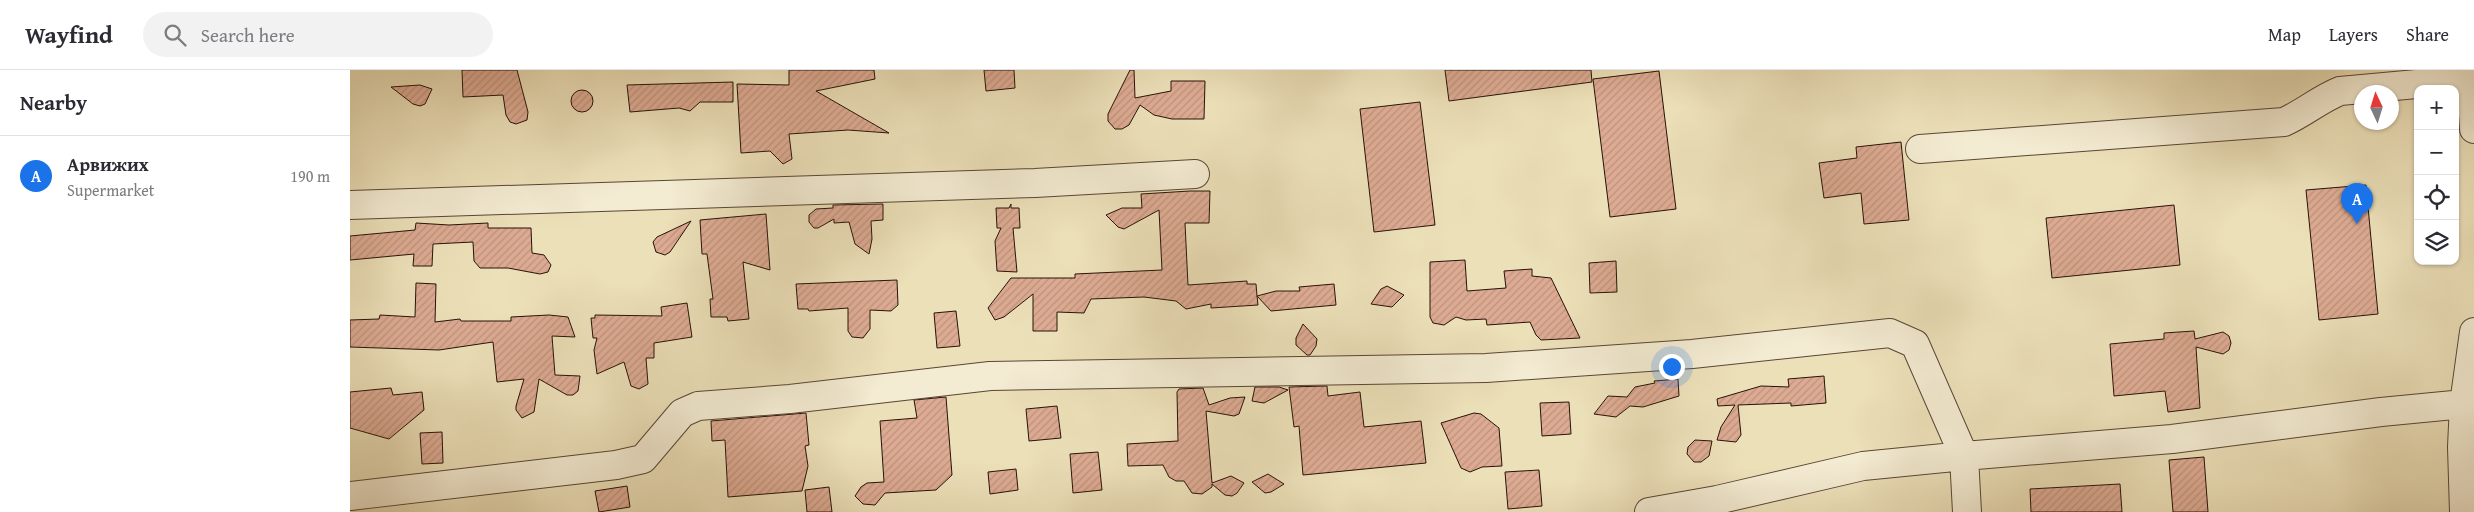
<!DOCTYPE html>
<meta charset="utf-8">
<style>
body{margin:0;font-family:"Gentium Book Plus",serif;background:#f2f2f3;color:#2b2b33}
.controls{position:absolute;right:15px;top:15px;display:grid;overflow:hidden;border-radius:10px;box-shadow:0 1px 4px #0004}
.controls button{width:45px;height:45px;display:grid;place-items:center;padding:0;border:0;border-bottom:1px solid #e1e1e2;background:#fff;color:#2b2b33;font:25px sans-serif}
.compass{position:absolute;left:2004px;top:15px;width:45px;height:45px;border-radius:50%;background:#fff;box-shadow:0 1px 4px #0004;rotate:356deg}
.you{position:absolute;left:1321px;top:296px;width:18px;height:18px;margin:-12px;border:4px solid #fff;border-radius:50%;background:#1a73e8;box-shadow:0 0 0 8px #1a73e833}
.badge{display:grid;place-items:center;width:32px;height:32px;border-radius:50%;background:#1a73e8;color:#fff;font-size:16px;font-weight:700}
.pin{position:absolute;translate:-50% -41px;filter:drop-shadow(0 1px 2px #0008)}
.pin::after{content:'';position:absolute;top:26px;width:18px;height:15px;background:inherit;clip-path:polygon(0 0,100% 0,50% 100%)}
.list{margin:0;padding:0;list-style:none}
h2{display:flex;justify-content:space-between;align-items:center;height:65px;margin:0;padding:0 20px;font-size:21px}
h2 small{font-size:16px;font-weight:400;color:#7c7c81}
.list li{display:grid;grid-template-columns:32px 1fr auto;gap:15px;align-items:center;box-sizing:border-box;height:80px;padding:0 20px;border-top:1px solid #e1e1e2}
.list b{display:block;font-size:19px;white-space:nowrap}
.list p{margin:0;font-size:16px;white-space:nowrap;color:#7c7c81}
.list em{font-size:16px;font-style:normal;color:#7c7c81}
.icon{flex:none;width:28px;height:28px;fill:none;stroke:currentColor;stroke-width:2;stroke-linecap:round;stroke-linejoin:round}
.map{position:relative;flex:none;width:2124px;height:442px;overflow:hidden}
header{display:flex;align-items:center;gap:30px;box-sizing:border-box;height:70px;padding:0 25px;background:#fff;border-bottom:1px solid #e1e1e2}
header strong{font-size:24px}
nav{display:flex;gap:28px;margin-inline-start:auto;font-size:18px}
.search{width:350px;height:45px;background:#f2f2f3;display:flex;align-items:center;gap:12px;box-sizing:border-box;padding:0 18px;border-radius:28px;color:#7c7c81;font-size:19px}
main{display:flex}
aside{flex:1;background:#fff}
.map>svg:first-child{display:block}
.building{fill:url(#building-hatch);stroke:#281208}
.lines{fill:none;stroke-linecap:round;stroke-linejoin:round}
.minor-casing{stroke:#594634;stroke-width:30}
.minor{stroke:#f3ebd2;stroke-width:28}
</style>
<header>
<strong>Wayfind</strong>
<div class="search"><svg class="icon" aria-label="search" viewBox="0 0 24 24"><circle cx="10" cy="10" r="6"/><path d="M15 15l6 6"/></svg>Search here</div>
<nav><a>Map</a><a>Layers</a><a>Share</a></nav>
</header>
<main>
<aside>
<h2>Nearby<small></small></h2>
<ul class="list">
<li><span class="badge">A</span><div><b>Арвижих</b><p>Supermarket</p></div><em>190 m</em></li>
</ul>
</aside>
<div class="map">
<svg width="2124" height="442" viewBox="0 0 2124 442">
<defs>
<pattern id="building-hatch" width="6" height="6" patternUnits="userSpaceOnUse" patternTransform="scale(1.25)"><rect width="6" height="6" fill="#ddab93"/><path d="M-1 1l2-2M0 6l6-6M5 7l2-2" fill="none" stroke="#be927d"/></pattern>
</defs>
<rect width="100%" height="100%" fill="#ece0b9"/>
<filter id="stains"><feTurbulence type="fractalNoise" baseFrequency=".004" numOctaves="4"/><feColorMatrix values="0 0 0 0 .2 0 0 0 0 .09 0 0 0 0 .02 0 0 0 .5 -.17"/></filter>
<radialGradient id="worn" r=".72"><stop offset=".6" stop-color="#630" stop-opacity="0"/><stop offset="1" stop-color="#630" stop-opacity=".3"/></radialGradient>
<path class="building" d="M 112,0 L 167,0 L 178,42 L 177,50 L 166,54 L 160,52 L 156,45 L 153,25 L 113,27 Z
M 439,0 L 524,0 L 525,9 L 466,21 L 539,63 L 498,60 L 439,64 L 442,89 L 433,94 L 420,81 L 391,83 L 387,14 L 439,15 Z
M 634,0 L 664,0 L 665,18 L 636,21 Z
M 780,0 L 784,0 L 785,28 L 821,21 L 821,11 L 855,11 L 854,49 L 822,49 L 804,45 L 790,35 L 779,55 L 772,59 L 765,59 L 758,51 L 758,44 Z
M 1095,0 L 1241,0 L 1242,12 L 1099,31 Z
M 1309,1 L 1326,139 L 1260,147 L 1243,9 Z
M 383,12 L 383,32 L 350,32 L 340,41 L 329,38 L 280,42 L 277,15 Z
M 70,15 L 82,19 L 75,34 L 70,36 L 63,34 L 41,17 Z
M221 31a11 11 0 1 1 22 0a11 11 0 1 1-22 0Z
M 1070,32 L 1085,155 L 1024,162 L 1010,39 Z
M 1551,72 L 1559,150 L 1514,154 L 1511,123 L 1474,128 L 1469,93 L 1507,88 L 1506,77 Z
M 2016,115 L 2028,244 L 1969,250 L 1956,120 Z
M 840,121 L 860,121 L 859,153 L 835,153 L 838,215 L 897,211 L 897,214 L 906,214 L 907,226 L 926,221 L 950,221 L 949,217 L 984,214 L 986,235 L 921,241 L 907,226 L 908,235 L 861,238 L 861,234 L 836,239 L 826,231 L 794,227 L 741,229 L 734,243 L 707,242 L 707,261 L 683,261 L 683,224 L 654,247 L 645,250 L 638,238 L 661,208 L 725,208 L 725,204 L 812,200 L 809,140 L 774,159 L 768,157 L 756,145 L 772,138 L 792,138 L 791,124 Z
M 533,134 L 533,150 L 521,151 L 522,169 L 519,184 L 505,174 L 499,152 L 484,153 L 484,149 L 468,158 L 464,158 L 459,152 L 459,145 L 466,139 L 483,138 L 483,135 Z
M 661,134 L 661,138 L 669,138 L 670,158 L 663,158 L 667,202 L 647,201 L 645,171 L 651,158 L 647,158 L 646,138 L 659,138 Z
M 1824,135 L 1830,195 L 1702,208 L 1696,148 Z
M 416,144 L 420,200 L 393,192 L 399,249 L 378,251 L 377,247 L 361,247 L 360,229 L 363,229 L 357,184 L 352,184 L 350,150 Z
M 341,151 L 320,182 L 315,185 L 306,182 L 303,172 L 307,167 Z
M 66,153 L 99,155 L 138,153 L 138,158 L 181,158 L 182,183 L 194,185 L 201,195 L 198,202 L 190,204 L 158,198 L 130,198 L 124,191 L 123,172 L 83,174 L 82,196 L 63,196 L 64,184 L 0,190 L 0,166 L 65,160 Z
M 1115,190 L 1117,221 L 1156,218 L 1154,201 L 1182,199 L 1182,206 L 1201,208 L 1230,268 L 1191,270 L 1186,265 L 1180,252 L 1137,255 L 1136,249 L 1116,250 L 1106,247 L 1094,255 L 1083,253 L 1080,247 L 1080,192 Z
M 1266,191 L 1267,222 L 1240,223 L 1239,193 Z
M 547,210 L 548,235 L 541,241 L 520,240 L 520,259 L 513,268 L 502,267 L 498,261 L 498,238 L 459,241 L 458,239 L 448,239 L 446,214 Z
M 66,213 L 86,214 L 85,252 L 110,249 L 111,251 L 161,251 L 161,247 L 199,245 L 218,247 L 225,267 L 202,266 L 205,305 L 230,306 L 228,321 L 223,325 L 217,325 L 189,309 L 184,342 L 172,348 L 166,340 L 166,336 L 174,309 L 147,312 L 143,272 L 89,280 L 0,277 L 0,250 L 29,249 L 30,245 L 65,247 Z
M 1037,216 L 1054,225 L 1042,237 L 1021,234 L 1031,219 Z
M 337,233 L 342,267 L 304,273 L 304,288 L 296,288 L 298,314 L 289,319 L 281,316 L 274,292 L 247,304 L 244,280 L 247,268 L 243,268 L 241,248 L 245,248 L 245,245 L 312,246 L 311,237 Z
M 606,241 L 610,276 L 587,278 L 584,243 Z
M 953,254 L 967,269 L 966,276 L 960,285 L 957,285 L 946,275 L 946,268 Z
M 1844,261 L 1845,269 L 1873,262 L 1879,266 L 1881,273 L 1879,280 L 1873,284 L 1846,277 L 1850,338 L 1818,342 L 1815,321 L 1764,326 L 1760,274 L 1814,269 L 1814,263 Z
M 1474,306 L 1476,333 L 1441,336 L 1441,333 L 1388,335 L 1391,365 L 1386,372 L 1367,370 L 1371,357 L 1385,335 L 1368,336 L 1367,329 L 1411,316 L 1439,317 L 1438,309 Z
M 1328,309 L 1329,326 L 1293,337 L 1280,336 L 1266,347 L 1244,344 L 1258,326 L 1277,327 L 1285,317 L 1305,313 L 1304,311 Z
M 977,316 L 978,326 L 1010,322 L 1014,357 L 1071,351 L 1076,393 L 953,405 L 949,356 L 944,357 L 939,317 Z
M 905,317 L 929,317 L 938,320 L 914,333 L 902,331 Z
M 41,318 L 43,325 L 72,322 L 74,340 L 39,369 L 0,358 L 0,322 Z
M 853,318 L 859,335 L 880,328 L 895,327 L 889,344 L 884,346 L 856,341 L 862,413 L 881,406 L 894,413 L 887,423 L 882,426 L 875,425 L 862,414 L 862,417 L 852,424 L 842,423 L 834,411 L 826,411 L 819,407 L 813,395 L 778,396 L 777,374 L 828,371 L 827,322 L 829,319 Z
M 596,327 L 602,405 L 586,420 L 535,423 L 525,435 L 513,434 L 505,426 L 511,417 L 517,413 L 534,412 L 530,351 L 567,348 L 564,330 Z
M 1219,332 L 1221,364 L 1192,366 L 1190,333 Z
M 707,336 L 711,368 L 679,371 L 676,339 Z
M 456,343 L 459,375 L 455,376 L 458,396 L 452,421 L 378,427 L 375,370 L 362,371 L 361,351 Z
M 1124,343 L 1131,344 L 1149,358 L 1152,396 L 1132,397 L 1120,402 L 1111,398 L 1091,353 Z
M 92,362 L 93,393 L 72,394 L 70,363 Z
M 1345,370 L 1362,371 L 1359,386 L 1351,392 L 1344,392 L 1337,384 L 1338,377 Z
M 748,382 L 752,420 L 723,423 L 720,384 Z
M 1854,387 L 1858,442 L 1823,442 L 1819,390 Z
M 666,399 L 668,420 L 640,424 L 638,402 Z
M 1189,400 L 1192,436 L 1158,439 L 1155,402 Z
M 918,404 L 934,414 L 921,422 L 915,423 L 902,412 Z
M 1770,414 L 1772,442 L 1681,442 L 1680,419 Z
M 277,416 L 280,437 L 249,442 L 245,421 Z
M 479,417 L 482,442 L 457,442 L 455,420 Z"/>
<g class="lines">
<defs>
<path id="minor" d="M 2120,0 L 2124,59
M 1570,79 L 1934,52 C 1954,43 1970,29 1990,21 L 2121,9
M 0,135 L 685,113 L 845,104
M 2114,334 L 2112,377 L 2114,442
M 0,426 L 266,395 L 293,389 L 332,343 L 348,336 L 440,329 L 640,306 L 1136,298 L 1342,284 L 1540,263 L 1565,274 L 1614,386 L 1617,442
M 1299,442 L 1367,430 L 1513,396 L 1614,386 L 1822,369 L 2031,342 L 2114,334 L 2124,262"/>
</defs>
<use href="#minor" class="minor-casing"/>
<use href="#minor" class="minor"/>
</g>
<rect width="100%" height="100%" filter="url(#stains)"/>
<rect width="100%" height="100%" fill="url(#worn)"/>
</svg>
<div class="controls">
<button>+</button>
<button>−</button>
<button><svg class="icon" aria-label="locate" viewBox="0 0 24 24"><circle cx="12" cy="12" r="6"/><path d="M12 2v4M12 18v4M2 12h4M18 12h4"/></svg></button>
<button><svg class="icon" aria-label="layers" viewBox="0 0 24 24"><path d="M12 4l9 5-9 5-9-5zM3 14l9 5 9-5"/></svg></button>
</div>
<svg class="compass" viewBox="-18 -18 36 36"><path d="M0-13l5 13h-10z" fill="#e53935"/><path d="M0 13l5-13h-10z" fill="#7c7c81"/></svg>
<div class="you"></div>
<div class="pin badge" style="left:2007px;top:154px">A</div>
</div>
</main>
